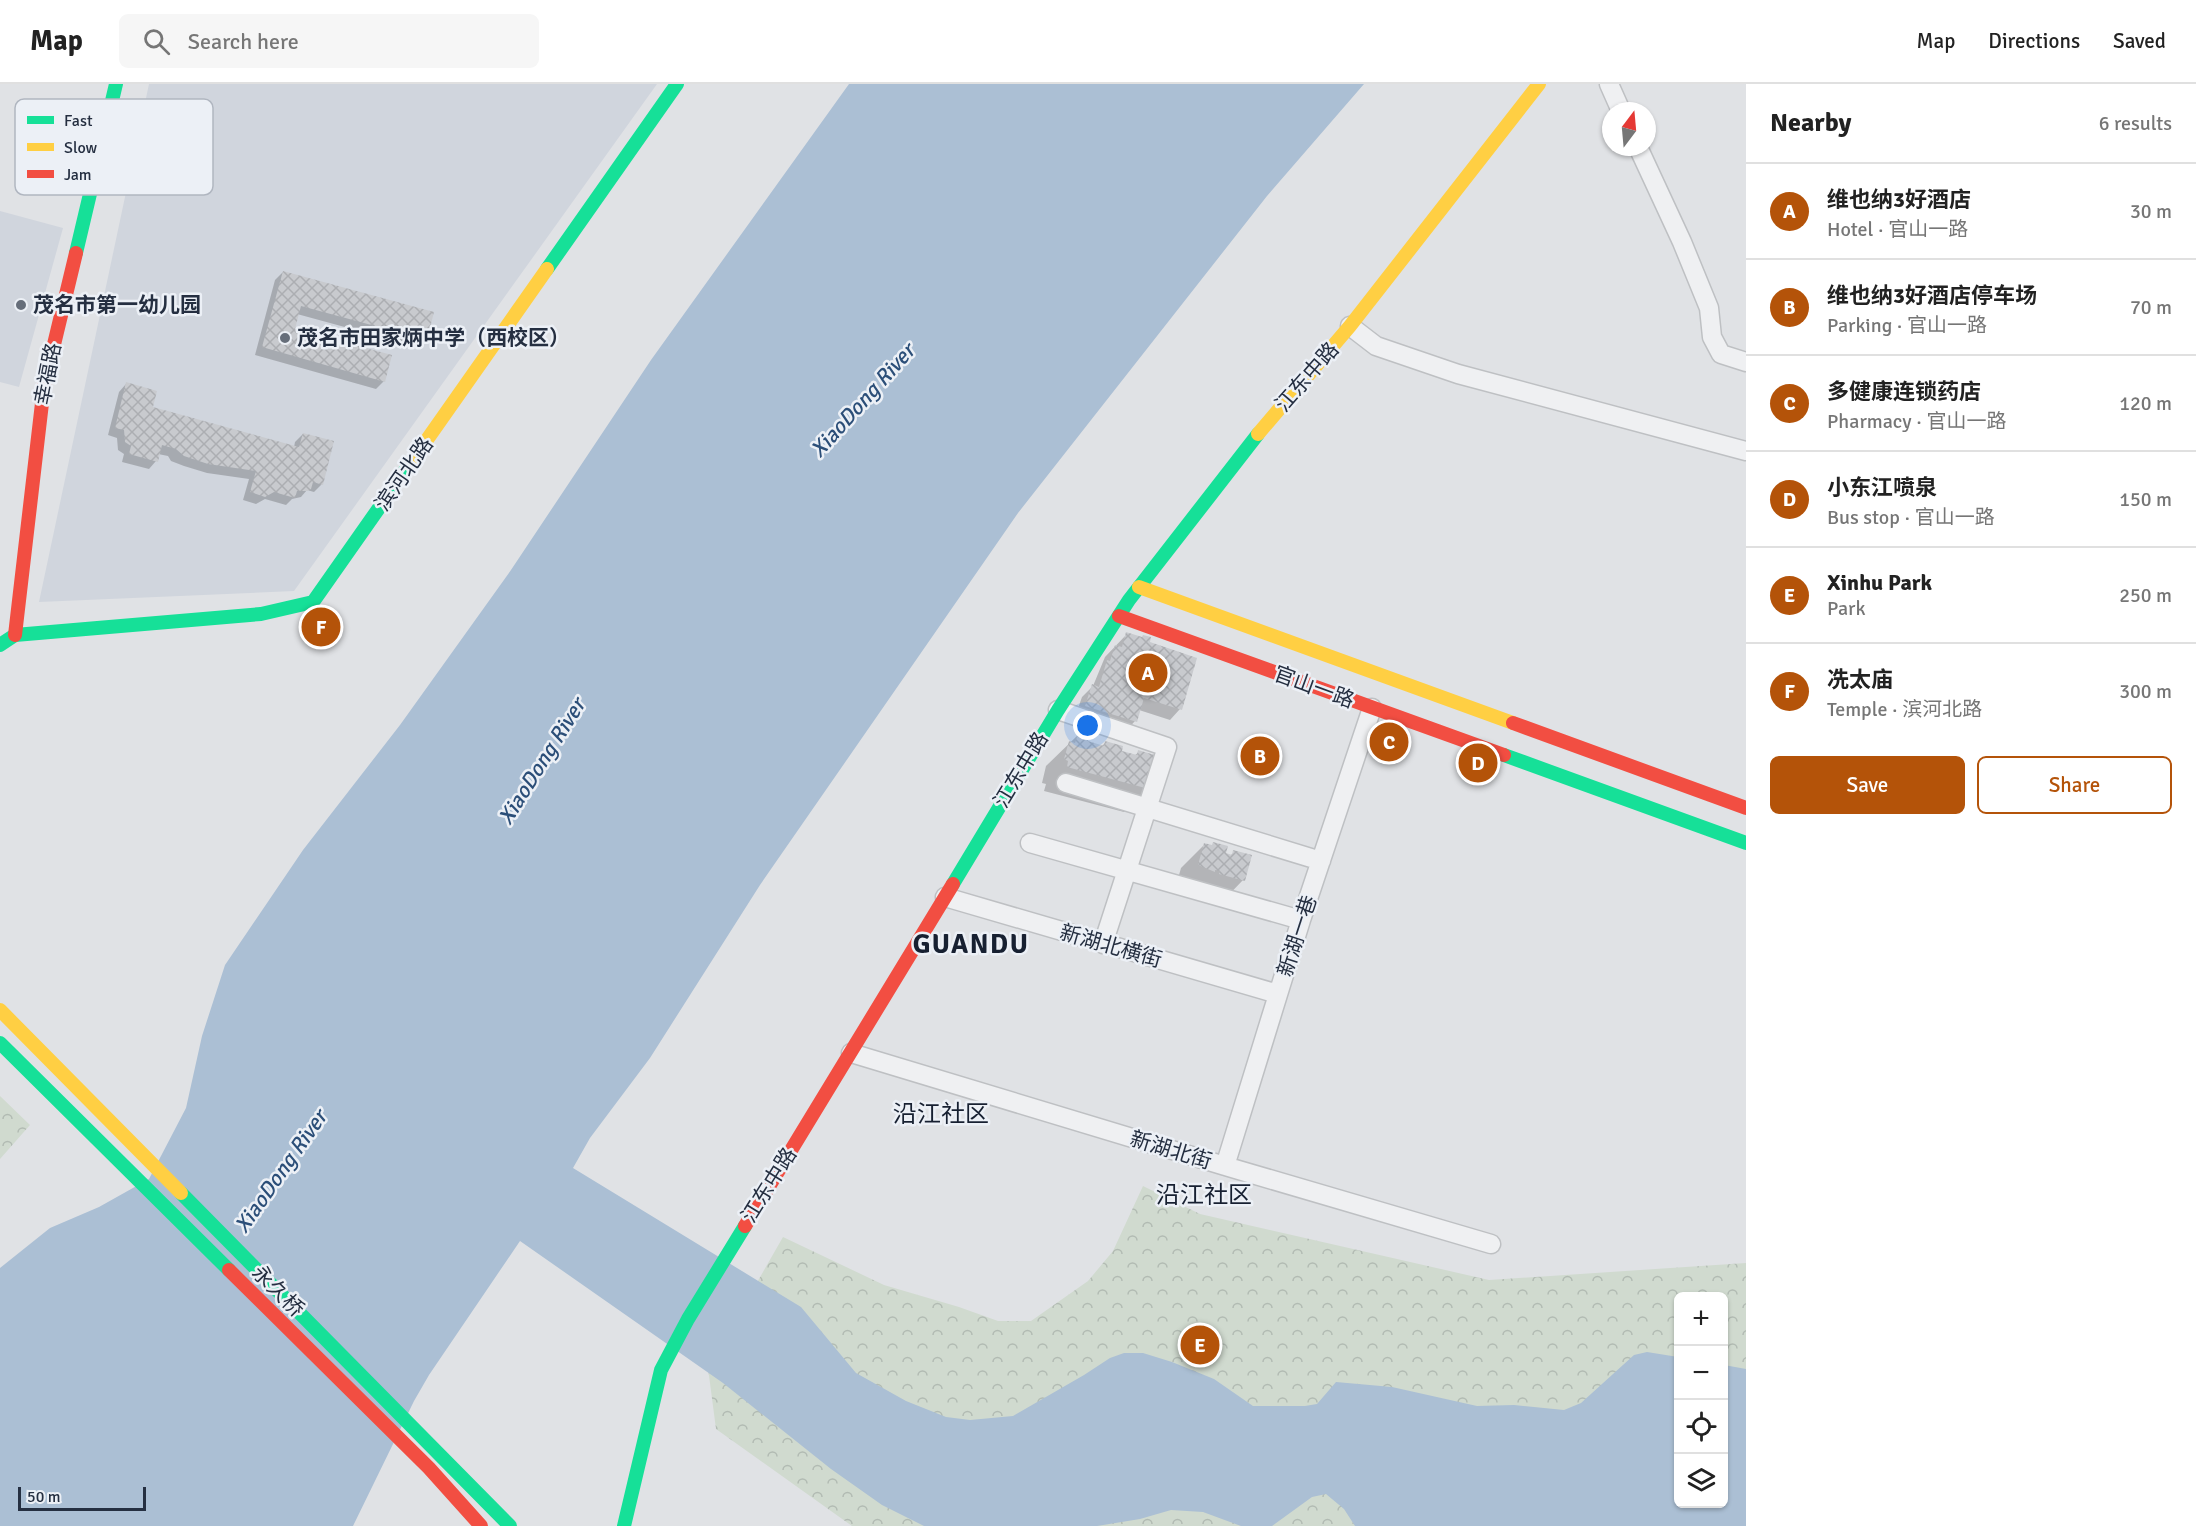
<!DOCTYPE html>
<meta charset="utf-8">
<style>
body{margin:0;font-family:Signika,"Noto Sans SC",sans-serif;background:#f6f6f6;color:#222}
.controls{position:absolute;right:18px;bottom:18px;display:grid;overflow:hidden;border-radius:9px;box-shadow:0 2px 4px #0004}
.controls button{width:54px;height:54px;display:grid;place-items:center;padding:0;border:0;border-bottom:2px solid #e0e0e0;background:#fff;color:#222;font:30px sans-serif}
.compass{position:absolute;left:1602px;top:18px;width:54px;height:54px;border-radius:50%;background:#fff;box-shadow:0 2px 4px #0004;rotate:16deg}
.scale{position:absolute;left:18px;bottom:15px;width:128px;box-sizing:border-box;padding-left:6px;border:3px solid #252f41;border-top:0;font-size:16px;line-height:21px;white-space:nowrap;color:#252f41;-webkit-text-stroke:4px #ecf0f6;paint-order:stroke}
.you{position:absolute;left:1088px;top:642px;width:21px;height:21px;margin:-15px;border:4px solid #fff;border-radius:50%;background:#1a73e8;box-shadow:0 0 0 9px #1a73e833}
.badge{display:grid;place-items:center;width:39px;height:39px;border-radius:50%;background:#b45309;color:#fff;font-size:20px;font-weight:700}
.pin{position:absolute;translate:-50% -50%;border:3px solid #fff;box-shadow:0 2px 6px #0006}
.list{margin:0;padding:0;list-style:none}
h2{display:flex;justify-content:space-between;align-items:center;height:78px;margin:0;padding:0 24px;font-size:26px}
h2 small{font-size:20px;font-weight:400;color:#767676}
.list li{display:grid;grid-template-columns:39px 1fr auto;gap:18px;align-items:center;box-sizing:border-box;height:96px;padding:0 24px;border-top:2px solid #e0e0e0}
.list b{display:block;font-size:22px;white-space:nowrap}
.list p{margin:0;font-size:20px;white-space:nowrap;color:#767676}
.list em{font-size:20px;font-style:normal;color:#767676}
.actions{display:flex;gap:12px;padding:18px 24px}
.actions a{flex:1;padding:14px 0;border:2px solid #b45309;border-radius:9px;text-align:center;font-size:21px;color:#b45309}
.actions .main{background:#b45309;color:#fff}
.icon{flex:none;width:33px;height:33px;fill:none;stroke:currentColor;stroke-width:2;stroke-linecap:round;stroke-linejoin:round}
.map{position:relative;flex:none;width:1746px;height:1442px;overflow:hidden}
header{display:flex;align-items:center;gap:36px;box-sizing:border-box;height:84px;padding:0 30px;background:#fff;border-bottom:2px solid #e0e0e0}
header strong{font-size:28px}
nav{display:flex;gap:33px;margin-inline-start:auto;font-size:21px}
.search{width:420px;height:54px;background:#f6f6f6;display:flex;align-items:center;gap:15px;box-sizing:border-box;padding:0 21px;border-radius:9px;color:#767676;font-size:22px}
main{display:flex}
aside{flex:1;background:#fff}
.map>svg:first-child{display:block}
.built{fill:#d0d5dd}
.park{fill:url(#park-crowns);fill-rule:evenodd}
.water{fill:#abbfd4}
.shadow{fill:#0003}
.building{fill:url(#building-cross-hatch)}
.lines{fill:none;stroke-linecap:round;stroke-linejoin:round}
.street-casing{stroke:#bec0c3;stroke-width:21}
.street{stroke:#eff0f2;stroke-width:18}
.fast{stroke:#16e098;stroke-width:14}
.slow{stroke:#ffcf43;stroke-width:14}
.jam{stroke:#f24e42;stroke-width:14}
.poi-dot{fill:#666e7a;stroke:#ecf0f6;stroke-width:2}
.labels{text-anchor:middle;stroke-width:5;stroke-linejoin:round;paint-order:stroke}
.poi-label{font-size:21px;font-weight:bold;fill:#252f41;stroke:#ecf0f6;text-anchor:start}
.street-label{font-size:21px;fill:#252f41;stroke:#ecf0f6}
.water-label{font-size:22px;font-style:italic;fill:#2b4e78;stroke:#ecf0f6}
.quarter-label{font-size:24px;fill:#172031;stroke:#ecf0f6}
.district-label{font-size:27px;font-weight:bold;letter-spacing:1.5px;fill:#172031;stroke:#ecf0f6}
.key{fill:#ecf0f6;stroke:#b0b6c0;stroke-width:1.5}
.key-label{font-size:16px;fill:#252f41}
</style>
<header>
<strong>Map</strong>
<div class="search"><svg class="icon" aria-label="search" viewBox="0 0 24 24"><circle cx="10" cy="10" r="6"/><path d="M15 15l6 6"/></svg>Search here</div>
<nav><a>Map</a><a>Directions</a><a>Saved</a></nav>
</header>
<main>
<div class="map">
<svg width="1746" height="1442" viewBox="0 0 1746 1442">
<defs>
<pattern id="park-crowns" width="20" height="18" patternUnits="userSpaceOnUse" patternTransform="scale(1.5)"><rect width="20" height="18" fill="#d0dacf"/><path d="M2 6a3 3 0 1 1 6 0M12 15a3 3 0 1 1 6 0" fill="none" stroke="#b2bbb3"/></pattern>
<pattern id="building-cross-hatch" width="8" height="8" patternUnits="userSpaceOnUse" patternTransform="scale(1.5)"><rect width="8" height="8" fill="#c8cace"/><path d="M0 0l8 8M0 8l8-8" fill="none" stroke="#acaeb2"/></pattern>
</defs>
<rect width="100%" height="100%" fill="#e0e2e5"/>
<path class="built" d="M 149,0 L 657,0 L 294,507 L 39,518 Z
M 0,127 L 63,144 L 19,303 L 0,298 Z"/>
<path class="park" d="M 0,1012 L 30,1041 L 0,1075 Z
M 1143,1102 L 1200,1130 L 1489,1196 L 1746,1179 L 1746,1442 L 852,1442 L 716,1345 L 708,1284 L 783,1153 L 884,1201 L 959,1223 L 998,1237 L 1031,1237 L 1088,1197 L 1113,1167 ZM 1678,1212 L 1724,1212 L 1724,1420 L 1678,1420 Z"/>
<path class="water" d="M 849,0 L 1364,0 L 1267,112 L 1018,429 L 760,801 L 650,974 L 590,1054 L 573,1084 L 801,1223 L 856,1289 L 906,1317 L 946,1333 L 970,1336 L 1013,1332 L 1084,1291 L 1110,1274 L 1124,1269 L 1143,1269 L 1172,1278 L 1214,1295 L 1253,1322 L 1305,1322 L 1317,1320 L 1336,1298 L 1392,1303 L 1477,1322 L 1514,1321 L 1564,1326 L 1581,1319 L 1634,1271 L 1647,1268 L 1678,1273 L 1678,1420 L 1724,1420 L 1724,1281 L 1746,1285 L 1746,1442 L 1355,1442 L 1344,1425 L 1326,1410 L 1312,1413 L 1272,1442 L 1241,1442 L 1203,1428 L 1171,1426 L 1140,1435 L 1097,1442 L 924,1442 L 882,1421 L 831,1385 L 723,1299 L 520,1157 L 429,1291 L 414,1317 L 353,1442 L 0,1442 L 0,1184 L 50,1144 L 99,1123 L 149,1095 L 186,1024 L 202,952 L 225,881 L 303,766 L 400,641 L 511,486 L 651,276 Z"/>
<path class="shadow" d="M 283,188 L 426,255 L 418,263 L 297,230 L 293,246 L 384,297 L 376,305 L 255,271 L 275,196 Z
M 126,300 L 151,324 L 294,363 L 295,358 L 303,350 L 322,400 L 314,408 L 307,406 L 301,413 L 292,415 L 286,421 L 265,415 L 256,420 L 243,416 L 249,395 L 207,389 L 184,382 L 171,377 L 168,372 L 158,370 L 156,377 L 149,385 L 122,378 L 124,370 L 118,366 L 117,354 L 108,351 L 119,308 Z
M 1127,550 L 1148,559 L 1180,625 L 1170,636 L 1139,626 L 1135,637 L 1125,648 L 1075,633 L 1082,613 L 1093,602 L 1105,573 Z
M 1078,651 L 1086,658 L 1101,663 L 1105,659 L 1120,668 L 1134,672 L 1139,668 L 1148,704 L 1124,728 L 1044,707 L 1046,700 L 1042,699 L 1046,682 Z
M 1204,761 L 1230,772 L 1234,768 L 1243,796 L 1220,820 L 1175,805 L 1181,784 Z"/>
<path class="building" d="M 283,187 L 434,228 L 427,256 L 301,222 L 295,245 L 392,271 L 385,298 L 262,263 Z
M 126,298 L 157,307 L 153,323 L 299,363 L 303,349 L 334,357 L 323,401 L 313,398 L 311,405 L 308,407 L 297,407 L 295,414 L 274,408 L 265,413 L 250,408 L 256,387 L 208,380 L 184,372 L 176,365 L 162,361 L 158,378 L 129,370 L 131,362 L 125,358 L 124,346 L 115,344 Z
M 1126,548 L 1142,553 L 1143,551 L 1151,553 L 1150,558 L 1197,574 L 1182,626 L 1144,614 L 1137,638 L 1085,622 L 1092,600 L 1099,603 L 1107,576 L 1110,577 L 1115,561 L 1122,563 Z
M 1078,650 L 1089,653 L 1088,657 L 1104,662 L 1105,657 L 1123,662 L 1122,667 L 1137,671 L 1138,666 L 1158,672 L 1149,705 L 1067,683 L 1068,677 L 1064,675 L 1069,657 L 1075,659 Z
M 1213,758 L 1228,762 L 1226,769 L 1232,771 L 1233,766 L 1252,771 L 1245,797 L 1219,790 L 1220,787 L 1215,786 L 1215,788 L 1198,781 L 1204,759 L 1212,761 Z"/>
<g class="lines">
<defs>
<path id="street" d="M 1609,0 L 1621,27
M 1638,63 L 1682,158 L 1709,224 L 1712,253 L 1721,270 L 1746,278
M 1350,242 L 1376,262 L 1458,290 L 1746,367
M 1058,626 L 1167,663 L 1103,860
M 1066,699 L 1321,777
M 1030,759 L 1301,836
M 945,813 L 1278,910
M 851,969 L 1225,1082 L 1491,1160
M 1225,1082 L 1301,836 L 1372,624"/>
</defs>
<use href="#street" class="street-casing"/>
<use href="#street" class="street"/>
<path class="fast" d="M 76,169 L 116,0
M 547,185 L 677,0
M 0,561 L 15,551 L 261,530 L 313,518 L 412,377
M 1504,671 L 1746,759
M 953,800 L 1058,626 L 1129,516 L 1258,350
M 0,959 L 229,1186
M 181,1109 L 510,1442
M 624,1442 L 661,1286 L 688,1235 L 745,1142"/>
<path class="slow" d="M 1258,350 L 1350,242 L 1539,0
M 412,377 L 547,185
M 1139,503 L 1513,639
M 0,926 L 181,1109"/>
<path class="jam" d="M 1119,532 L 1504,671
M 15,551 L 44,302 L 76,169
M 1513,639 L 1746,724
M 745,1142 L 953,800
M 229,1186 L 429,1384 L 481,1442"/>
</g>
<g class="poi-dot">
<circle cx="21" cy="221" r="6"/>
<circle cx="285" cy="254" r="6"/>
</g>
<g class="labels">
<g class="poi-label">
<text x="33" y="228">茂名市第一幼儿园</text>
<text x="297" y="261">茂名市田家炳中学（西校区）</text>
</g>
<g class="street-label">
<text transform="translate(48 290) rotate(-79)" y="7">幸福路</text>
<text transform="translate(1307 293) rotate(-49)" y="7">江东中路</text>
<text transform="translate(404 390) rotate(-55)" y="7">滨河北路</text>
<text transform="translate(1314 603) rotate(20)" y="7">官山一路</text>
<text transform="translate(1021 686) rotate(-59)" y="7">江东中路</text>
<text transform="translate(1297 852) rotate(-72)" y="7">新湖一巷</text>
<text transform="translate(1111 862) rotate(16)" y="7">新湖北横街</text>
<text transform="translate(1171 1066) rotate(17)" y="7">新湖北街</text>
<text transform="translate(769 1101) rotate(-58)" y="7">江东中路</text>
<text transform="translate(278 1207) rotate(45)" y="7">永久桥</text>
</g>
<g class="water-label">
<text transform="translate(862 316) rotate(-48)" y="8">XiaoDong River</text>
<text transform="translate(541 677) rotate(-58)" y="8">XiaoDong River</text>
<text transform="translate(280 1087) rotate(-55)" y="8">XiaoDong River</text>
</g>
<g class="quarter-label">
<text x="941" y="1038">沿江社区</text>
<text x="1204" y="1119">沿江社区</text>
</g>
<g class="district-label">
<text x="971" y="869">GUANDU</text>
</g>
</g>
<rect x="15" y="15" width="198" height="96" rx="9" class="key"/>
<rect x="27" y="32" width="27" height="8" fill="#16e098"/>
<rect x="27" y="59" width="27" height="8" fill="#ffcf43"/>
<rect x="27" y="86" width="27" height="8" fill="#f24e42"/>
<g class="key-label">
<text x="64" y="42">Fast</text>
<text x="64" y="69">Slow</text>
<text x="64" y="96">Jam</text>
</g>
</svg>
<div class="controls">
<button>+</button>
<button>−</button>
<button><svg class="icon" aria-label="locate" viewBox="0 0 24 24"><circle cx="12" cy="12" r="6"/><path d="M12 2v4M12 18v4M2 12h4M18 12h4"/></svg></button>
<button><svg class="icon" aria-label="layers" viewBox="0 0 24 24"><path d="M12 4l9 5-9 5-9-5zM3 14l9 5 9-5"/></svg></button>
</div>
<svg class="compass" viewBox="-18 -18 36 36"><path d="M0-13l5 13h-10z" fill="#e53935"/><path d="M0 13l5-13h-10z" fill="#767676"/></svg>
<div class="scale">50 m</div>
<div class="you"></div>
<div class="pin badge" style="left:1148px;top:589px">A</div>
<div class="pin badge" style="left:1260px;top:672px">B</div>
<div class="pin badge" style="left:1389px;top:658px">C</div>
<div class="pin badge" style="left:1478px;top:679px">D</div>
<div class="pin badge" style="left:1200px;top:1261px">E</div>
<div class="pin badge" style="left:321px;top:543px">F</div>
</div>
<aside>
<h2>Nearby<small>6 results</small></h2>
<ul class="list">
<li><span class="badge">A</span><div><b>维也纳3好酒店</b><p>Hotel · 官山一路</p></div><em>30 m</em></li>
<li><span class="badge">B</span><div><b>维也纳3好酒店停车场</b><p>Parking · 官山一路</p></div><em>70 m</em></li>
<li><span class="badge">C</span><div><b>多健康连锁药店</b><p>Pharmacy · 官山一路</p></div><em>120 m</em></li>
<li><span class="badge">D</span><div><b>小东江喷泉</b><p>Bus stop · 官山一路</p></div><em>150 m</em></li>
<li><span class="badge">E</span><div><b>Xinhu Park</b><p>Park</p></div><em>250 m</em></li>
<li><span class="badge">F</span><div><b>冼太庙</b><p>Temple · 滨河北路</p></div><em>300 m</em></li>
</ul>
<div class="actions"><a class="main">Save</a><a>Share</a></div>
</aside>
</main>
